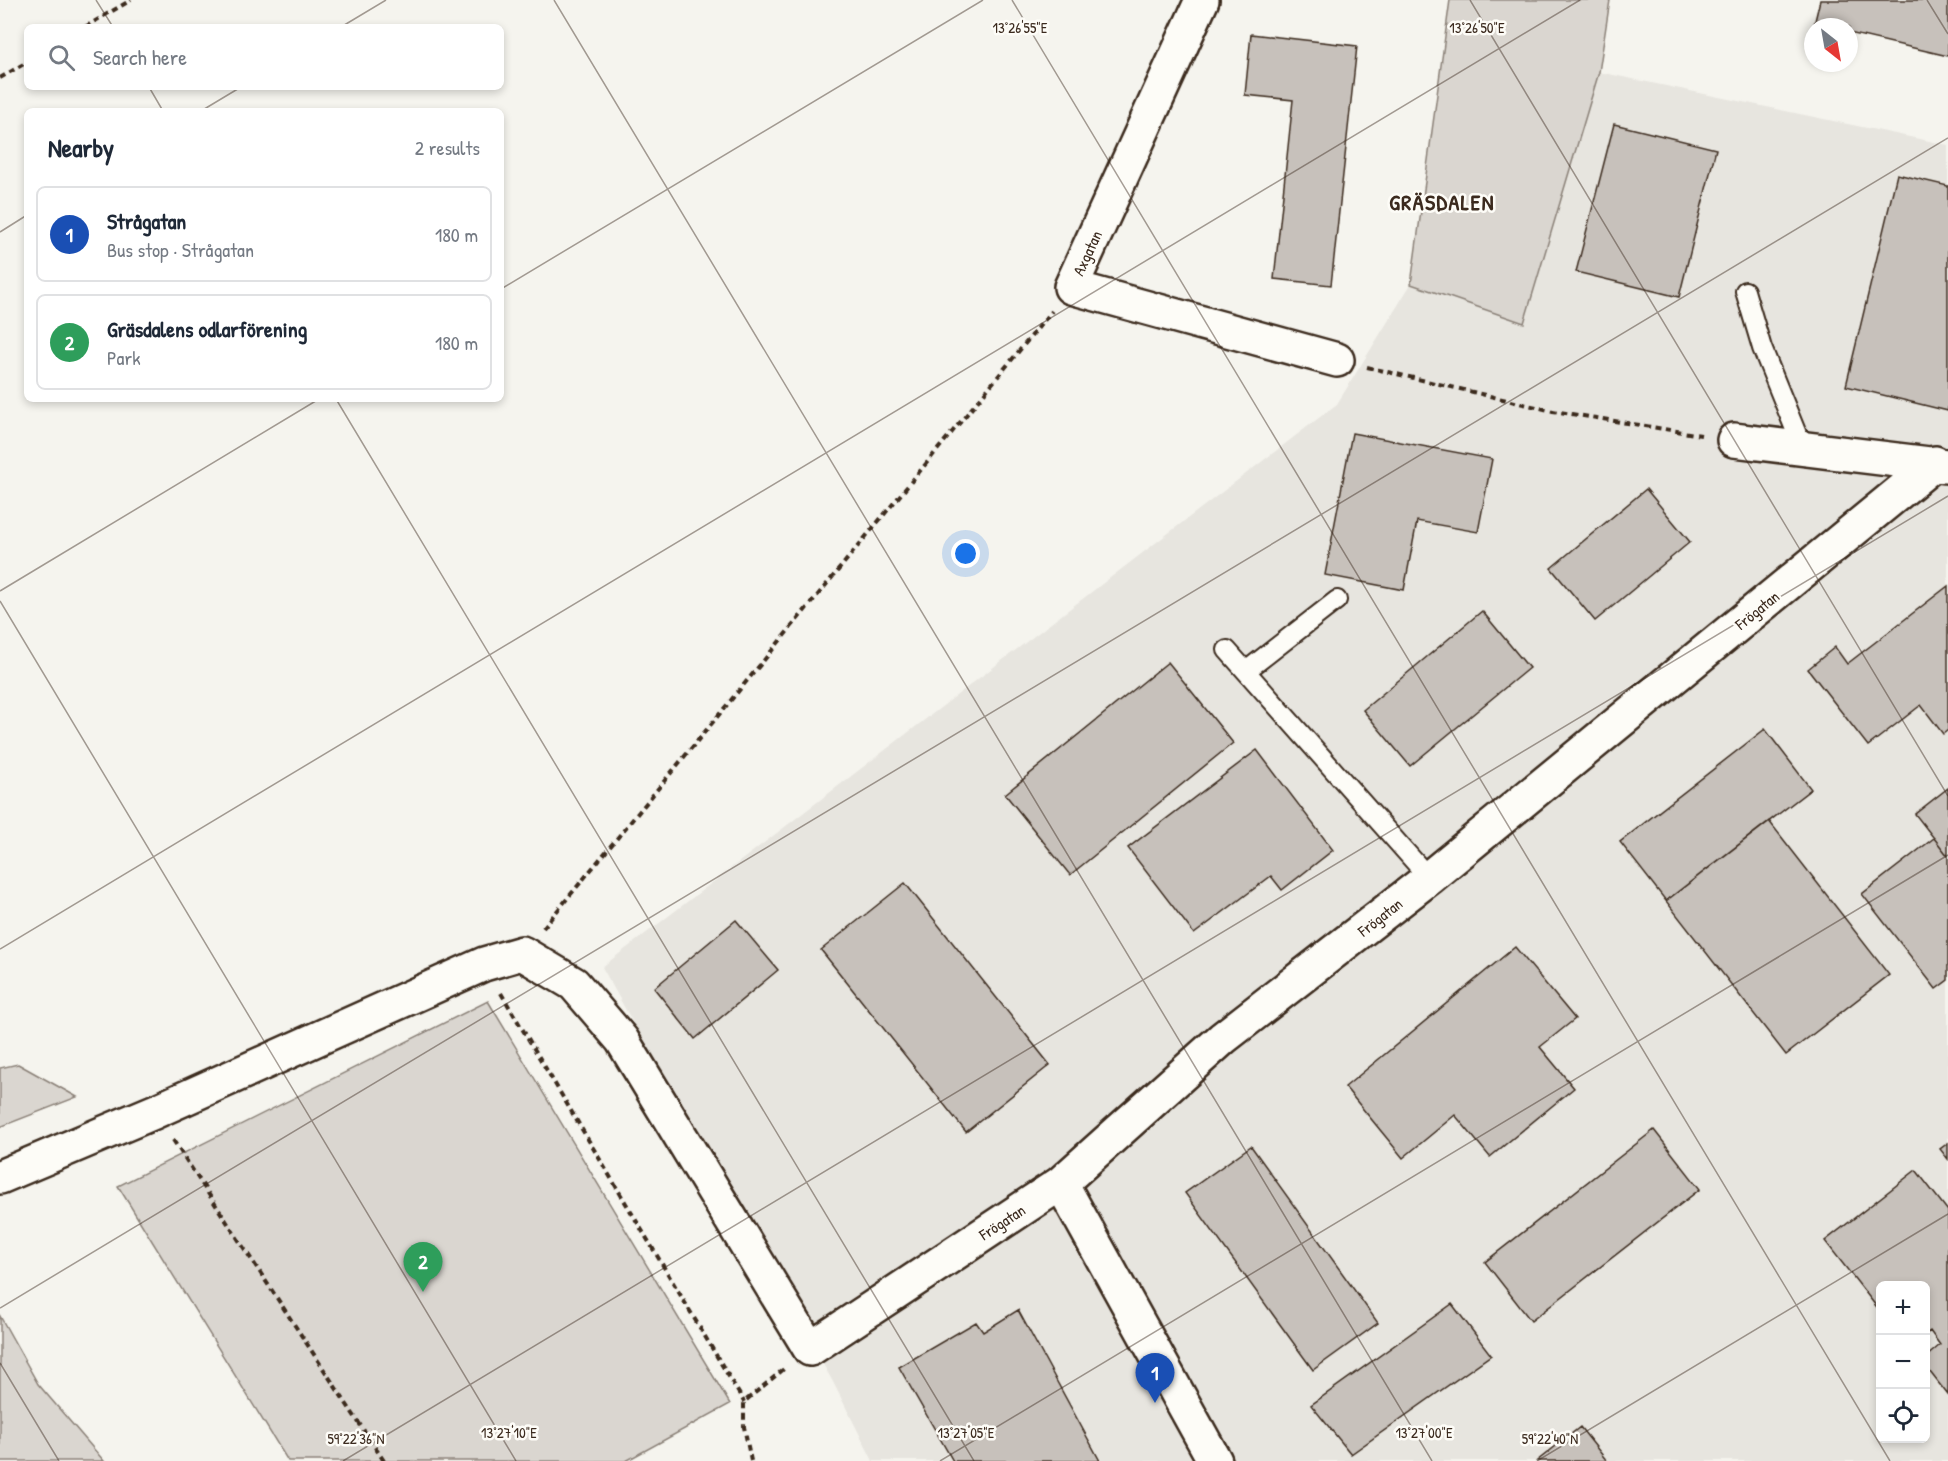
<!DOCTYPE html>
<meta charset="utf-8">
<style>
body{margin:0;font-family:"Patrick Hand",sans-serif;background:#f2f2f3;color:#1f2937}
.controls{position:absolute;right:18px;bottom:18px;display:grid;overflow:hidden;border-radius:9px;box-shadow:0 3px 9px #0003}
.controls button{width:54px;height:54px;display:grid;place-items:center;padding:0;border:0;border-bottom:2px solid #e0e1e3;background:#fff;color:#1f2937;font:30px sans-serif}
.compass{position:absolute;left:1804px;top:18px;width:54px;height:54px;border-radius:50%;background:#fff;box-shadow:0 3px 9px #0003;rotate:149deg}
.you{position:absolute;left:966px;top:554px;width:21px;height:21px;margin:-15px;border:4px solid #fff;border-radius:50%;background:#1a73e8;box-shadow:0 0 0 9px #1a73e833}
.badge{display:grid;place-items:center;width:39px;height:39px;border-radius:50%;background:#c8321e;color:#fff;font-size:20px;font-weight:700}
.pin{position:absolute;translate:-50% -50px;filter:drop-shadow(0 2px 3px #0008)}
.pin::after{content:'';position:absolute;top:32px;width:21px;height:18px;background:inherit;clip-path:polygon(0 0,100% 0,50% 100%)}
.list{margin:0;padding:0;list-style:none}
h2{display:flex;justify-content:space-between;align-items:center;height:78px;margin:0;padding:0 24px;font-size:26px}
h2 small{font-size:20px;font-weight:400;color:#747a83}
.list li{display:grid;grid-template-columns:39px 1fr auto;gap:18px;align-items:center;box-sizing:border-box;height:96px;margin:0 12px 12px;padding:0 12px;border:2px solid #e0e1e3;border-radius:9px}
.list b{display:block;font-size:22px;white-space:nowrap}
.list p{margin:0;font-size:20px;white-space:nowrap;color:#747a83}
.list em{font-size:20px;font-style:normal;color:#747a83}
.icon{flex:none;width:33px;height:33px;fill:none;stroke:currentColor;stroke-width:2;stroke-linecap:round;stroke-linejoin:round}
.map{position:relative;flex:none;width:1948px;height:1461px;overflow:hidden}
.search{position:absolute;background:#fff;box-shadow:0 3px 9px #0003;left:24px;top:24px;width:480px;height:66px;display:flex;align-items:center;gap:15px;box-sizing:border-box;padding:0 21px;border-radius:9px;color:#747a83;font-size:22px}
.panel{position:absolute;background:#fff;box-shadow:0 3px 9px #0003;left:24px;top:108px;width:480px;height:294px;border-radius:9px}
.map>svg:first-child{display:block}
.built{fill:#e7e5df;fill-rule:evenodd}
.green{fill:#dad6d0;stroke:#8a8077;stroke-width:1.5}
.building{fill:#c7c1bb;stroke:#3b2a1e;stroke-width:1.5}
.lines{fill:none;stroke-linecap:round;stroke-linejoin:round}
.lane-casing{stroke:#3b2a1e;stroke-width:22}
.street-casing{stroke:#3b2a1e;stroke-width:38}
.path{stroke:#3b2a1e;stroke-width:4;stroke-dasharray:6 4.5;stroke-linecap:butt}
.lane{stroke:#fdfcf7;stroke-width:18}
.street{stroke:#fdfcf7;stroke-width:33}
.ticks{fill:none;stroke:#3b2a1e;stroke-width:1.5;stroke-opacity:0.45}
.labels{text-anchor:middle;stroke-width:5;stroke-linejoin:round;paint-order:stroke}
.street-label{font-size:16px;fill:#3b2a1e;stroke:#fdfcf7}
.district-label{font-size:22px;font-weight:bold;letter-spacing:1.5px;fill:#3b2a1e;stroke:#fdfcf7}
.ticks-label{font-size:15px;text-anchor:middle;fill:#3b2a1e;stroke:#fdfcf7;stroke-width:5;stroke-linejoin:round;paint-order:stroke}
</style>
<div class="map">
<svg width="1948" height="1461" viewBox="0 0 1948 1461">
<rect width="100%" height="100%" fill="#f5f4ee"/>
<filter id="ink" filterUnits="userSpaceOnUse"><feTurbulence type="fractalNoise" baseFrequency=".0167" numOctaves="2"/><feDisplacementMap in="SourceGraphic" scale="12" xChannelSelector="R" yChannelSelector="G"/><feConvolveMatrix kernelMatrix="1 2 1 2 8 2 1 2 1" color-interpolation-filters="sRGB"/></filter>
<g filter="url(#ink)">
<path class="built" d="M 1599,72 L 1948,145 L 1948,1461 L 873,1461 L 833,1382 L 602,967 L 1337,404 L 1411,284 L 1524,323 ZM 1880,1286 L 1926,1286 L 1926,1438 L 1880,1438 Z"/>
<path class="green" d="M 1450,0 L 1610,0 L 1599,72 L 1524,323 L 1411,284 Z
M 488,1001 L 730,1404 L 626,1461 L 288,1461 L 118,1186 Z
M 18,1064 L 77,1097 L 0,1127 L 0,1068 Z
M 0,1316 L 38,1384 L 104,1461 L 0,1461 Z"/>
<path class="building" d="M 1820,0 L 1948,0 L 1948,56 L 1849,33 L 1849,27 L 1814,25 Z
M 1251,34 L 1357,46 L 1331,285 L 1274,279 L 1293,100 L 1245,95 Z
M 1614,124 L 1716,149 L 1679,297 L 1576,272 Z
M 1897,174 L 1948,186 L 1948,411 L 1846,386 Z
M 1352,433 L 1492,459 L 1478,532 L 1417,521 L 1404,590 L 1325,575 Z
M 1646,489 L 1690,542 L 1595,621 L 1551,568 Z
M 1948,586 L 1948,730 L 1943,734 L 1921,705 L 1868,746 L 1808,669 L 1835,647 L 1847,664 Z
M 1482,611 L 1529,668 L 1410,766 L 1363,710 Z
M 1168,662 L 1233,743 L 1070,875 L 1005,794 Z
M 1765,729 L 1811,789 L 1666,901 L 1620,842 Z
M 1257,750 L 1333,850 L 1282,890 L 1271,876 L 1194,934 L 1128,848 Z
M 1948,788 L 1948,856 L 1915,814 Z
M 1769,821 L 1889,975 L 1786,1055 L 1666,901 Z
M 1934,838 L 1948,856 L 1948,980 L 1936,989 L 1862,894 Z
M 905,883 L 1050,1065 L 966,1132 L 821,950 Z
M 736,920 L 778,970 L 695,1039 L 654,988 Z
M 1515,947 L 1575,1019 L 1540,1047 L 1574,1088 L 1490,1157 L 1455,1115 L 1403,1158 L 1345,1087 Z
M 1654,1130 L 1700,1189 L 1531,1321 L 1485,1262 Z
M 1948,1143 L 1948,1159 L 1940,1149 Z
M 1251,1146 L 1378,1323 L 1313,1370 L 1185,1193 Z
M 1916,1170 L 1948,1211 L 1948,1395 L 1926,1367 L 1926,1357 L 1940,1345 L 1930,1331 L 1926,1334 L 1926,1286 L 1880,1286 L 1880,1311 L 1825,1241 Z
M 1452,1304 L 1491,1355 L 1351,1454 L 1311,1405 Z
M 1018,1310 L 1100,1461 L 953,1461 L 899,1367 L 976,1322 L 983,1332 Z
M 1580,1427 L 1607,1461 L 1537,1461 Z"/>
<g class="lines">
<defs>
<path id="lane" d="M 1745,291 L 1762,348 L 1803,449
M 1227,650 L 1429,878
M 1246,671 L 1337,600"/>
<path id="street" d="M 1202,0 L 1071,287 L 1337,360
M 1734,440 L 1946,466
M 0,1177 L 154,1112 L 484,964 L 522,953 L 574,984 L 622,1040 L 810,1349 L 1061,1183 L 1223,1038 L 1429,878 L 1935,463
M 1061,1183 L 1215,1461"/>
</defs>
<use href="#lane" class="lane-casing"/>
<use href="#street" class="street-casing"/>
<path class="path" d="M 85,27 L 131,0
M 0,78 L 27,62
M 1367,367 L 1553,411 L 1701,435
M 543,928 L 1052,311
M 501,993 L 744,1402
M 173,1140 L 384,1461
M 751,1461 L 744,1427 L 744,1402 L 785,1368"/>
<use href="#lane" class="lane"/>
<use href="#street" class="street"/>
</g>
</g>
<path class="ticks" d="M 96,0 L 113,27M 554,0 L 1432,1461M 1012,0 L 1890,1461M 1470,0 L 1948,796M 1927,0 L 1948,34M 341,27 L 386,0M 149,87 L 163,111M 201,111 L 241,87M 0,232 L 27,215M 501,289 L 983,0M 336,399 L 974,1461M 0,591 L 319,399M 0,601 L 516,1461M 0,949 L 1580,0M 0,1308 L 1948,138M 0,1363 L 59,1461M 343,1461 L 1948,496M 940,1461 L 1948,855M 1537,1461 L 1948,1214"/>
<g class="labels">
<g class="street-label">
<text transform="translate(1087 253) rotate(-65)" y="6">Axgatan</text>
<text transform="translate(1757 610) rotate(-39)" y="6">Frögatan</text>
<text transform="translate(1380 917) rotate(-38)" y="6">Frögatan</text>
<text transform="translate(1002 1222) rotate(-33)" y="6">Frögatan</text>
</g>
<g class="district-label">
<text x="1442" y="210">GRÄSDALEN</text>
</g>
</g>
<g class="ticks-label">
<text x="1020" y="33">13°26'55"E</text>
<text x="1477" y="33">13°26'50"E</text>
<text x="509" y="1438">13°27'10"E</text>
<text x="966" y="1438">13°27'05"E</text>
<text x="1424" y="1438">13°27'00"E</text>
<text x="356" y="1444">59°22'36"N</text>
<text x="1550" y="1444">59°22'40"N</text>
</g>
</svg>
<div class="controls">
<button>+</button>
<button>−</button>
<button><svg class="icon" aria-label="locate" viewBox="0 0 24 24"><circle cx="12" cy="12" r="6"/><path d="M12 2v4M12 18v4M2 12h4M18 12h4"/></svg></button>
</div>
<svg class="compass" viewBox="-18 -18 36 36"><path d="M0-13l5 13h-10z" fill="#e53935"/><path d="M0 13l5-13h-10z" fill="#747a83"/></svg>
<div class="you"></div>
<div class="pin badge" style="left:1155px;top:1403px;background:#1a4fb4">1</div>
<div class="pin badge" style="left:423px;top:1292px;background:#2e9e5b">2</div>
<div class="search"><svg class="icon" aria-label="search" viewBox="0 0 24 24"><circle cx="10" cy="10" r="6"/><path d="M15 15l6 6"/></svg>Search here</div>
<section class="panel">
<h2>Nearby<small>2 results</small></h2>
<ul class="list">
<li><span class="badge" style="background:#1a4fb4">1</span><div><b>Strågatan</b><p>Bus stop · Strågatan</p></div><em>180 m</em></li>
<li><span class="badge" style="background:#2e9e5b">2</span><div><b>Gräsdalens odlarförening</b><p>Park</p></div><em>180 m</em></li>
</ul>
</section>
</div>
